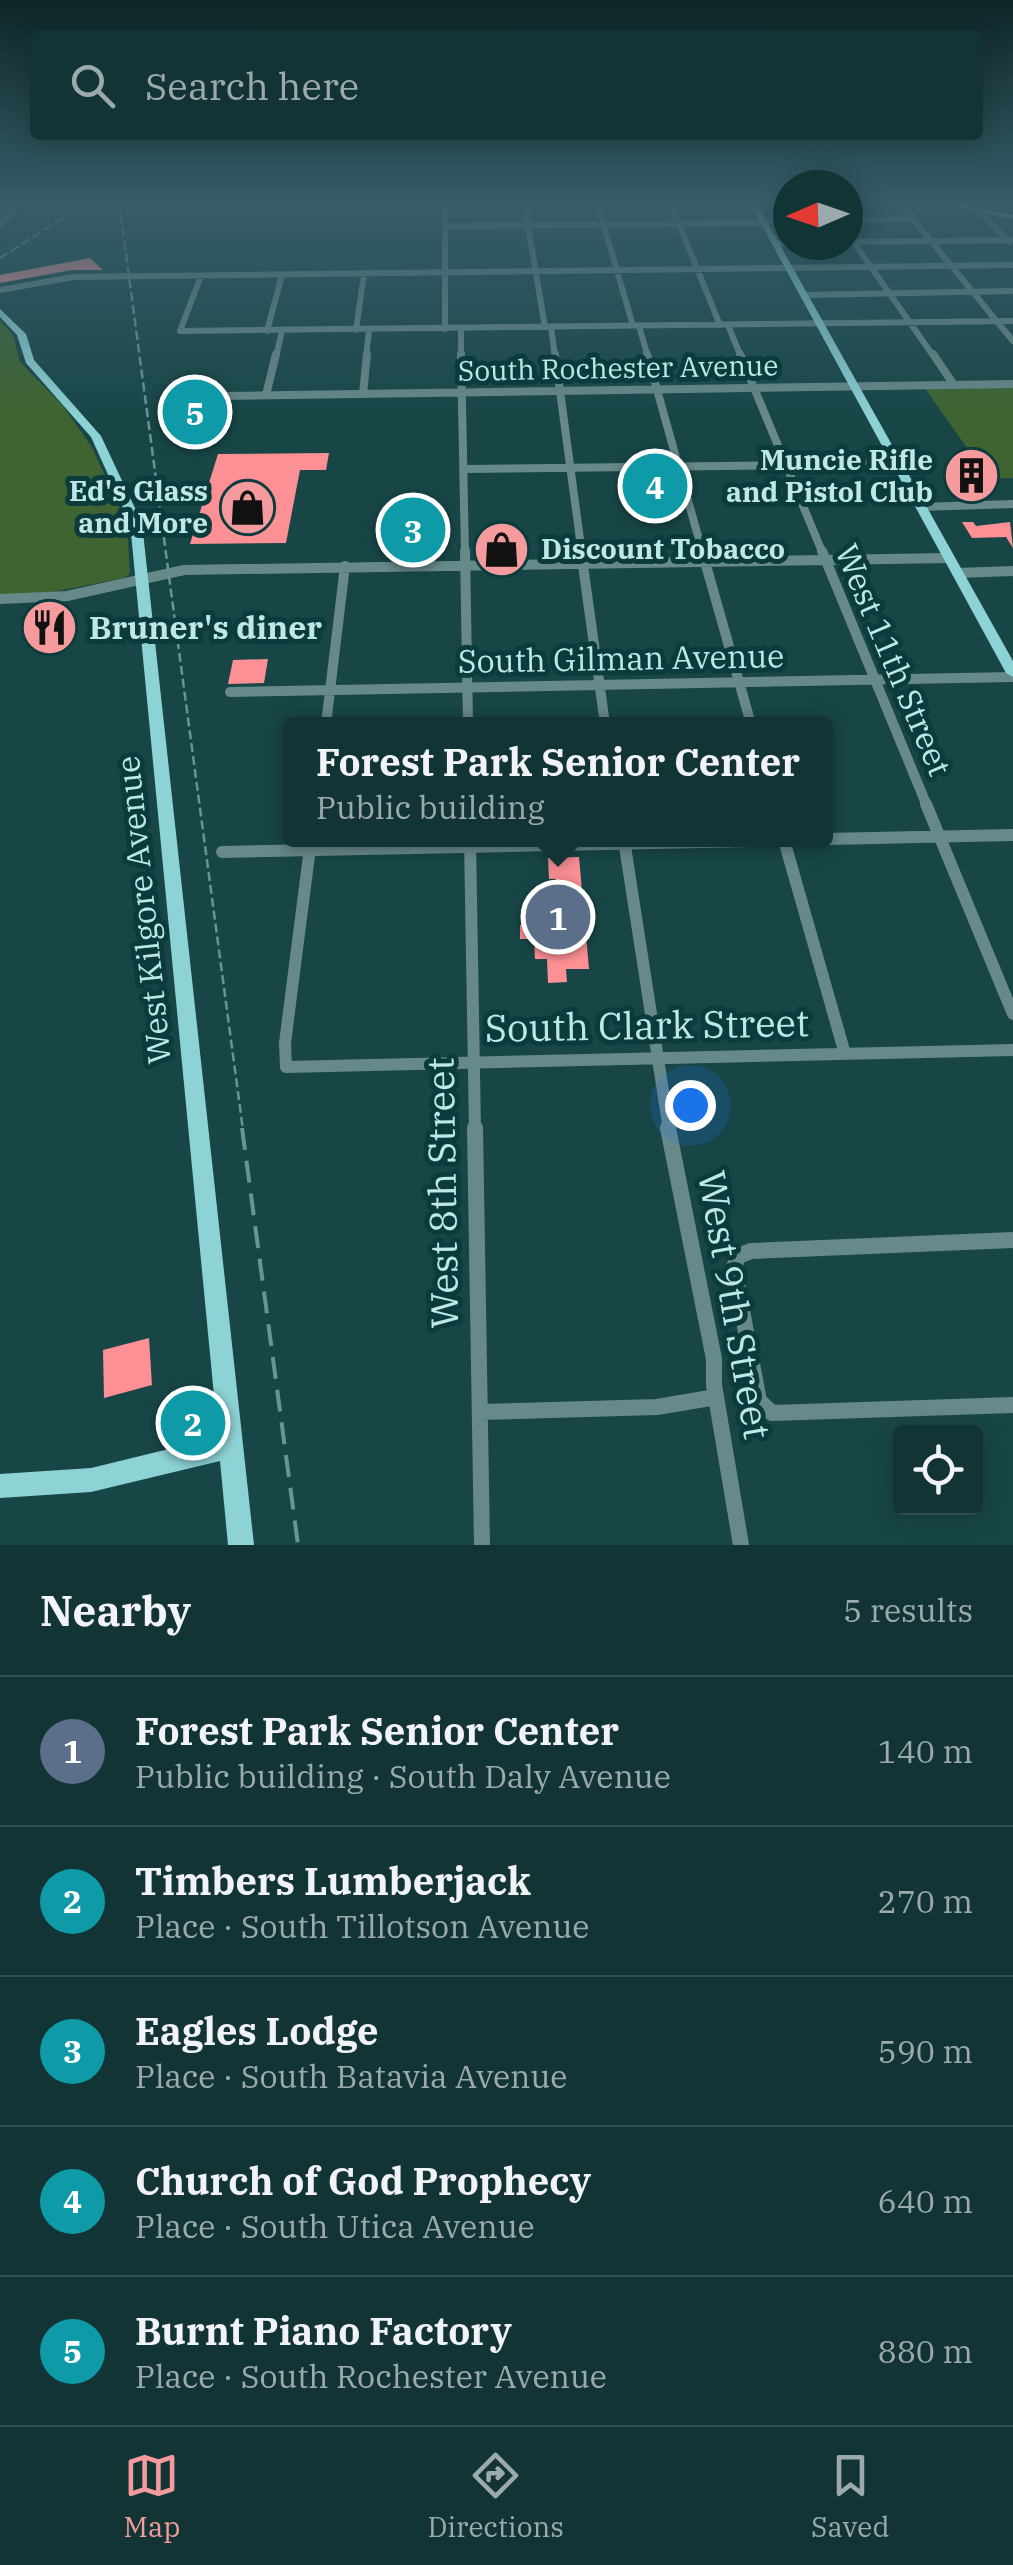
<!DOCTYPE html>
<meta charset="utf-8">
<style>
body{margin:0;font-family:"IBM Plex Serif",serif;background:#1f3f41;color:#f1f3f6}
.controls{position:absolute;right:30px;bottom:30px;display:grid;overflow:hidden;border-radius:10px;box-shadow:0 5px 25px #0003}
.controls button{width:90px;height:90px;display:grid;place-items:center;padding:0;border:0;border-bottom:2px solid #314f50;background:#123435;color:#f1f3f6;font:50px sans-serif}
.compass{position:absolute;left:773px;top:170px;width:90px;height:90px;border-radius:50%;background:#123435;box-shadow:0 5px 25px #0003;rotate:268deg}
.you{position:absolute;left:690px;top:1105px;width:35px;height:35px;margin:-25px;border:8px solid #fff;border-radius:50%;background:#1a73e8;box-shadow:0 0 0 15px #1a73e833}
.badge{display:grid;place-items:center;width:65px;height:65px;border-radius:50%;background:#f59b9d;color:#fff;font-size:32px;font-weight:700}
.pin{position:absolute;translate:-50% -50%;border:5px solid #fff;box-shadow:0 2px 10px #0006}
.popup{position:absolute;left:283px;top:717px;width:550px;height:130px;box-sizing:border-box;display:grid;place-content:center;border-radius:10px;background:#123435;filter:drop-shadow(0 2px 8px #0005);font-size:32px;white-space:nowrap;color:#9caaad}
.popup b{font-size:38px;color:#f1f3f6}
.popup::after{content:'';position:absolute;left:50%;top:100%;margin-left:-20px;border:20px solid transparent;border-top-color:#123435}
.list{margin:0;padding:0;list-style:none}
h2{display:flex;justify-content:space-between;align-items:center;height:130px;margin:0;padding:0 40px;font-size:42px}
h2 small{font-size:32px;font-weight:400;color:#9caaad}
.list li{display:grid;grid-template-columns:65px 1fr auto;gap:30px;align-items:center;box-sizing:border-box;height:150px;padding:0 40px;border-top:2px solid #314f50}
.list b{display:block;font-size:38px;white-space:nowrap}
.list p{margin:0;font-size:32px;white-space:nowrap;color:#9caaad}
.list em{font-size:32px;font-style:normal;color:#9caaad}
.icon{flex:none;width:55px;height:55px;fill:none;stroke:currentColor;stroke-width:2;stroke-linecap:round;stroke-linejoin:round}
.map{position:relative;flex:none;width:1013px;height:1545px;overflow:hidden}
.search{position:absolute;background:#123435;box-shadow:0 5px 25px #0003;left:30px;right:30px;top:30px;height:110px;display:flex;align-items:center;gap:25px;box-sizing:border-box;padding:0 35px;border-radius:10px;color:#9caaad;font-size:38px}
.sheet{height:880px;background:#123435}
nav{display:flex;justify-content:space-around;align-items:center;box-sizing:border-box;height:140px;border-top:2px solid #314f50;background:#123435;font-size:28px;color:#9caaad}
nav a{display:grid;justify-items:center;gap:5px}
nav .on{color:#f59b9d}
.map>svg:first-child{display:block}
.green{fill:#3f6431}
.building{fill:#fd9095}
.lines{fill:none;stroke-linecap:round;stroke-linejoin:round}
.minor-far4{stroke:#68898a;stroke-width:6}
.minor-far3{stroke:#68898a;stroke-width:8}
.minor-far2{stroke:#68898a;stroke-width:10}
.minor-far1{stroke:#68898a;stroke-width:12}
.minor{stroke:#68898a;stroke-width:16}
.major{fill:#8dd2d4;fill-rule:evenodd}
.rail-far1{stroke:#699495;stroke-width:2.5;stroke-dasharray:9 4;stroke-linecap:butt}
.rail{stroke:#699495;stroke-width:4;stroke-dasharray:22 11;stroke-linecap:butt}
.labels{text-anchor:middle;stroke-width:10;stroke-linejoin:round;paint-order:stroke}
.far-street-label{font-size:28px;fill:#bfe7e7;stroke:#0b3b3d}
.far-poi-label{font-size:28px;font-weight:bold;fill:#bfe7e7;stroke:#0b3b3d;text-anchor:end}
.poi-label{font-size:32px;font-weight:bold;fill:#bfe7e7;stroke:#0b3b3d;text-anchor:start}
.street-label{font-size:32px;fill:#bfe7e7;stroke:#0b3b3d}
.near-street-label{font-size:38px;fill:#bfe7e7;stroke:#0b3b3d}
</style>
<div class="map">
<svg width="1013" height="1545" viewBox="0 0 1013 1545">
<rect width="100%" height="100%" fill="#184647"/>
<path class="green" d="M 0,321 L 13,335 L 20,362 L 63,406 L 92,447 L 127,525 L 130,573 L 124,578 L 47,593 L 0,595 Z
M 1013,385 L 1013,478 L 989,479 L 924,387 Z"/>
<path class="building" d="M 90,258 L 103,270 L 72,270 L 0,283 L 0,275 Z
M 329,453 L 326,470 L 300,470 L 286,543 L 190,544 L 218,454 Z
M 981,467 L 991,480 L 968,481 L 975,494 L 970,497 L 967,493 L 958,493 L 951,481 L 959,481 L 950,468 Z
M 392,512 L 422,512 L 423,520 L 436,520 L 435,540 L 390,541 Z
M 962,522 L 973,522 L 976,526 L 1010,522 L 1013,548 L 1006,537 L 972,538 Z
M 67,612 L 75,616 L 65,622 L 62,634 L 34,637 L 38,620 L 56,618 Z
M 268,659 L 264,683 L 228,684 L 233,660 Z
M 579,857 L 589,969 L 566,969 L 567,982 L 548,983 L 547,959 L 535,959 L 534,939 L 520,939 L 520,925 L 531,924 L 530,910 L 558,910 L 556,879 L 549,879 L 548,858 Z
M 149,1338 L 152,1385 L 104,1398 L 103,1350 Z"/>
<g class="lines">
<path class="minor-far4" d="M 445,202 L 445,329
M 524,202 L 545,327
M 597,202 L 633,326
M 670,202 L 720,325
M 899,202 L 1013,341
M 970,202 L 1009,242
M 848,220 L 912,219
M 762,221 L 788,221
M 0,226 L 20,202
M 445,226 L 763,223
M 848,234 L 934,357
M 852,242 L 1013,240
M 775,244 L 788,243
M 201,276 L 180,331 L 1013,321
M 0,290 L 73,277 L 1013,265
M 804,295 L 1013,291
M 728,325 L 741,357
M 639,326 L 648,357
M 551,327 L 555,357
M 461,329 L 461,357
M 356,330 L 364,274
M 267,331 L 282,275
M 276,357 L 282,331
M 366,357 L 369,330"/>
<path class="minor-far3" d="M 461,354 L 465,554
M 555,354 L 582,554
M 647,354 L 703,554
M 740,354 L 823,554
M 933,354 L 954,385
M 363,394 L 367,354
M 266,395 L 276,354
M 223,396 L 1013,384
M 464,469 L 897,464
M 920,507 L 1013,504"/>
<path class="minor-far2" d="M 465,551 L 468,724
M 581,551 L 605,724
M 702,551 L 751,724
M 822,551 L 927,806
M 957,573 L 1013,571
M 0,599 L 67,596 L 184,570 L 949,558
M 230,692 L 1013,677
M 326,724 L 345,566"/>
<path class="minor-far1" d="M 926,804 L 1013,1014
M 826,839 L 1013,835
M 311,840 L 285,1043 L 286,1067 L 1013,1050
M 470,840 L 475,1130
M 624,840 L 669,1130
M 784,840 L 845,1054
M 222,852 L 803,840"/>
<path class="minor" d="M 475,1128 L 482,1545
M 668,1128 L 714,1359 L 714,1385 L 741,1545
M 1013,1240 L 751,1251 L 738,1256 L 734,1268 L 759,1401 L 772,1413 L 1013,1405
M 480,1412 L 657,1407 L 716,1397"/>
<path class="major" d="M 749,202 L 756,202 L 1013,661 L 1013,677 L 1006,673 Z
M 932,202 L 948,202 L 1013,215 L 1013,219 Z
M 0,309 L 26,334 L 34,360 L 101,436 L 142,523 L 254,1545 L 228,1545 L 220,1461 L 91,1492 L 0,1498 L 0,1474 L 91,1468 L 218,1437 L 130,523 L 91,437 L 26,363 L 17,335 L 0,317 Z"/>
<path class="rail-far1" d="M 119,202 L 243,1130
M 0,258 L 89,202"/>
<path class="rail" d="M 242,1128 L 298,1545"/>
</g>
<linearGradient id="sky" x2="0" y2="1"><stop stop-color="#0d2627"/><stop offset="0.48" stop-color="#375d69"/><stop offset="1" stop-color="#375d69" stop-opacity="0"/></linearGradient>
<rect width="1013" height="419" fill="url(#sky)"/>
<defs>
<symbol id="building-disc" viewBox="-11 -11 22 22"><circle r="9.5" fill="#f59b9d" stroke="#0b3b3d"/><path d="M-4-6H4V6H1V3H-1V6H-4ZM-2.5-4.3h1.7v1.8h-1.7ZM.8-4.3h1.7v1.8H.8ZM-2.5-1h1.7V.8h-1.7ZM.8-1h1.7V.8H.8Z" fill="#111"/></symbol>
<symbol id="shop-disc" viewBox="-11 -11 22 22"><circle r="9.5" fill="#f59b9d" stroke="#0b3b3d"/><path d="M-5-2.5h2.3a2.7 3.5 0 0 1 5.4 0H5L5.5 6h-11ZM-1.5-2.5h3a1.5 2.3 0 0 0-3 0Z" fill="#111"/></symbol>
<symbol id="restaurant-disc" viewBox="-11 -11 22 22"><circle r="9.5" fill="#f59b9d" stroke="#0b3b3d"/><path d="M-5-6h1v4h1v-4h1v4h1v-4h1v5L-1.5 .5V6h-2V.5L-5-1ZM5-6V6H3V1.5H1.5Q1.5-4 5-6Z" fill="#111"/></symbol>
</defs>
<g fill-rule="evenodd">
<use href="#building-disc" x="940" y="444" width="63" height="63"/>
<use href="#shop-disc" x="216" y="476" width="63" height="63"/>
<use href="#shop-disc" x="470" y="518" width="63" height="63"/>
<use href="#restaurant-disc" x="18" y="596" width="63" height="63"/>
</g>
<g class="labels">
<g class="far-street-label">
<text transform="translate(618 368) rotate(-1)" y="10">South Rochester Avenue</text>
</g>
<g class="far-poi-label">
<text x="933" y="470">Muncie Rifle<tspan x="933" dy="32">and Pistol Club</tspan></text>
<text x="208" y="501">Ed's Glass<tspan x="208" dy="32">and More</tspan></text>
<text x="541" y="559" text-anchor="start">Discount Tobacco</text>
</g>
<g class="poi-label">
<text x="89" y="639">Bruner's diner</text>
</g>
<g class="street-label">
<text transform="translate(621 659) rotate(-1)" y="11">South Gilman Avenue</text>
<text transform="translate(893 660) rotate(67)" y="11">West 11th Street</text>
<text transform="translate(144 910) rotate(-96)" y="11">West Kilgore Avenue</text>
</g>
<g class="near-street-label">
<text transform="translate(647 1026) rotate(-1)" y="13">South Clark Street</text>
<text transform="translate(443 1193) rotate(-91)" y="13">West 8th Street</text>
<text transform="translate(734 1305) rotate(80)" y="13">West 9th Street</text>
</g>
</g>
</svg>
<div class="controls">
<button><svg class="icon" aria-label="locate" viewBox="0 0 24 24"><circle cx="12" cy="12" r="6"/><path d="M12 2v4M12 18v4M2 12h4M18 12h4"/></svg></button>
</div>
<svg class="compass" viewBox="-18 -18 36 36"><path d="M0-13l5 13h-10z" fill="#e53935"/><path d="M0 13l5-13h-10z" fill="#9caaad"/></svg>
<div class="you"></div>
<div class="pin badge" style="left:558px;top:917px;background:#5c6f8a">1</div>
<div class="popup"><b>Forest Park Senior Center</b>Public building</div>
<div class="pin badge" style="left:193px;top:1423px;background:#0f9aa8">2</div>
<div class="pin badge" style="left:413px;top:530px;background:#0f9aa8">3</div>
<div class="pin badge" style="left:655px;top:486px;background:#0f9aa8">4</div>
<div class="pin badge" style="left:195px;top:412px;background:#0f9aa8">5</div>
<div class="search"><svg class="icon" aria-label="search" viewBox="0 0 24 24"><circle cx="10" cy="10" r="6"/><path d="M15 15l6 6"/></svg>Search here</div>
</div>
<section class="sheet">
<h2>Nearby<small>5 results</small></h2>
<ul class="list">
<li><span class="badge" style="background:#5c6f8a">1</span><div><b>Forest Park Senior Center</b><p>Public building · South Daly Avenue</p></div><em>140 m</em></li>
<li><span class="badge" style="background:#0f9aa8">2</span><div><b>Timbers Lumberjack</b><p>Place · South Tillotson Avenue</p></div><em>270 m</em></li>
<li><span class="badge" style="background:#0f9aa8">3</span><div><b>Eagles Lodge</b><p>Place · South Batavia Avenue</p></div><em>590 m</em></li>
<li><span class="badge" style="background:#0f9aa8">4</span><div><b>Church of God Prophecy</b><p>Place · South Utica Avenue</p></div><em>640 m</em></li>
<li><span class="badge" style="background:#0f9aa8">5</span><div><b>Burnt Piano Factory</b><p>Place · South Rochester Avenue</p></div><em>880 m</em></li>
</ul>
</section>
<nav>
<a class="on"><svg class="icon" aria-label="map" viewBox="0 0 24 24"><path d="M3 6l6-2 6 2 6-2v14l-6 2-6-2-6 2zM9 4v14M15 6v14"/></svg>Map</a>
<a><svg class="icon" aria-label="directions" viewBox="0 0 24 24"><path d="M12 3l9 9-9 9-9-9zM9 14v-3h6M13 9l2 2-2 2"/></svg>Directions</a>
<a><svg class="icon" aria-label="saved" viewBox="0 0 24 24"><path d="M7 4h10v16l-5-4-5 4z"/></svg>Saved</a>
</nav>
